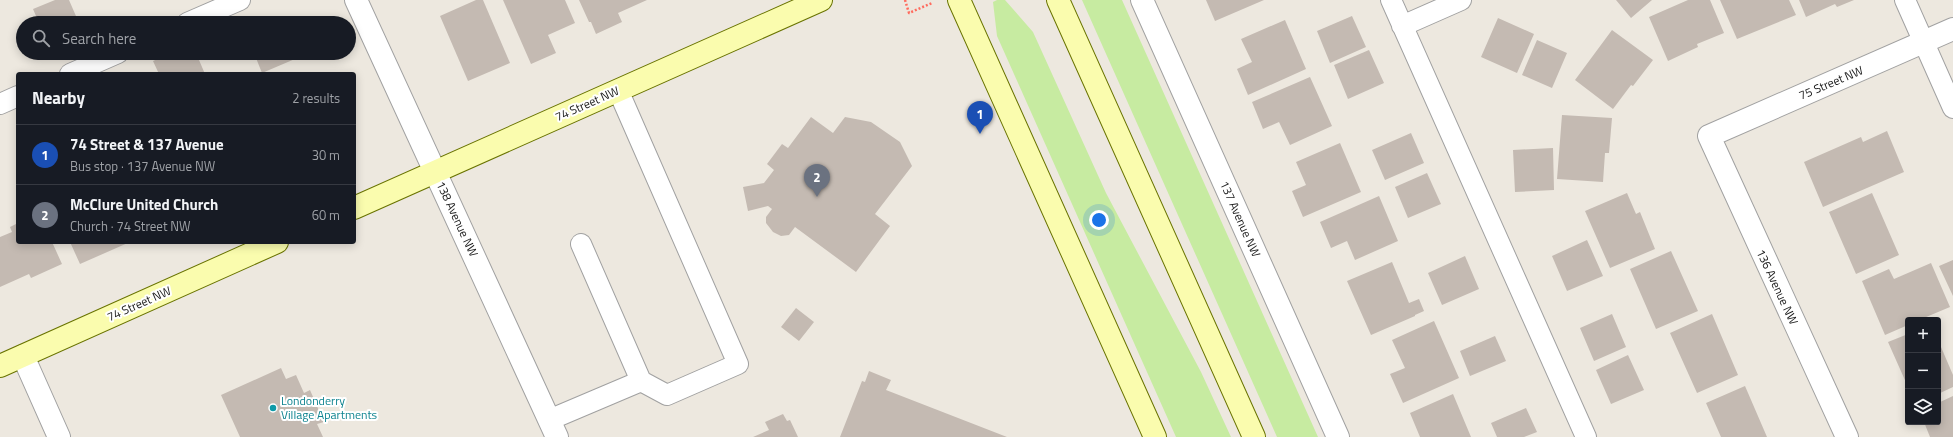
<!DOCTYPE html>
<meta charset="utf-8">
<style>
body{margin:0;font-family:"Titillium Web",sans-serif;background:#20242c;color:#f1f3f6}
.controls{position:absolute;right:12px;bottom:12px;display:grid;overflow:hidden;border-radius:4px;box-shadow:0 2px 10px #0003}
.controls button{width:36px;height:36px;display:grid;place-items:center;padding:0;border:0;border-bottom:1px solid #363941;background:#171b24;color:#f1f3f6;font:20px sans-serif}
.you{position:absolute;left:1099px;top:220px;width:14px;height:14px;margin:-10px;border:3px solid #fff;border-radius:50%;background:#1a73e8;box-shadow:0 0 0 6px #1a73e833}
.badge{display:grid;place-items:center;width:26px;height:26px;border-radius:50%;background:#dd8689;color:#fff;font-size:13px;font-weight:700}
.pin{position:absolute;translate:-50% -33px;filter:drop-shadow(0 1px 2px #0008)}
.pin::after{content:'';position:absolute;top:21px;width:14px;height:12px;background:inherit;clip-path:polygon(0 0,100% 0,50% 100%)}
.list{margin:0;padding:0;list-style:none}
h2{display:flex;justify-content:space-between;align-items:center;height:52px;margin:0;padding:0 16px;font-size:17px}
h2 small{font-size:13px;font-weight:400;color:#9ea1a6}
.list li{display:grid;grid-template-columns:26px 1fr auto;gap:12px;align-items:center;box-sizing:border-box;height:60px;padding:0 16px;border-top:1px solid #363941}
.list b{display:block;font-size:15px;white-space:nowrap}
.list p{margin:0;font-size:13px;white-space:nowrap;color:#9ea1a6}
.list em{font-size:13px;font-style:normal;color:#9ea1a6}
.icon{flex:none;width:22px;height:22px;fill:none;stroke:currentColor;stroke-width:2;stroke-linecap:round;stroke-linejoin:round}
.map{position:relative;flex:none;width:1953px;height:437px;overflow:hidden}
.search{position:absolute;background:#171b24;box-shadow:0 2px 10px #0003;left:16px;top:16px;width:340px;height:44px;display:flex;align-items:center;gap:10px;box-sizing:border-box;padding:0 14px;border-radius:22px;color:#9ea1a6;font-size:15px}
.panel{position:absolute;background:#171b24;box-shadow:0 2px 10px #0003;left:16px;top:72px;width:340px;height:172px;border-radius:4px}
.map>svg:first-child{display:block}
.grass{fill:#c7eba1}
.building{fill:#c4bab2}
.lines{fill:none;stroke-linecap:round;stroke-linejoin:round}
.lane-casing{stroke:#a1a1a1;stroke-width:22}
.street-casing{stroke:#a1a1a1;stroke-width:24}
.secondary-casing{stroke:#697300;stroke-width:24}
.path{stroke:#ff6b5e;stroke-width:2.5;stroke-dasharray:2 2;stroke-linecap:butt}
.lane{stroke:#fff;stroke-width:20}
.street{stroke:#fff;stroke-width:22}
.secondary{stroke:#fafcae;stroke-width:22}
.culture-dot{fill:#0f9aa8;stroke:#fff;stroke-width:1.5}
.labels{text-anchor:middle;stroke-width:4;stroke-linejoin:round;paint-order:stroke}
.street-label{font-size:12px;fill:#1a1a1a;stroke:#fff}
.culture-label{font-size:12px;fill:#0d838f;stroke:#fff;text-anchor:start}
</style>
<div class="map">
<svg width="1953" height="437" viewBox="0 0 1953 437">
<rect width="100%" height="100%" fill="#ede8df"/>
<path class="grass" d="M 997,0 L 1005,0 L 1033,32 L 1106,193 L 1201,372 L 1231,437 L 1176,437 L 997,36 L 993,2 Z
M 1082,0 L 1122,0 L 1318,437 L 1277,437 Z"/>
<path class="building" d="M 55,0 L 69,0 L 79,23 L 39,23 L 33,9 Z
M 476,0 L 483,0 L 510,63 L 468,81 L 440,16 Z
M 503,0 L 565,0 L 575,23 L 548,35 L 556,53 L 531,64 Z
M 579,0 L 647,0 L 618,13 L 622,22 L 596,34 L 591,22 L 589,22 Z
M 1206,0 L 1264,0 L 1215,21 Z
M 1616,0 L 1652,0 L 1631,18 Z
M 1688,0 L 1710,0 L 1724,33 L 1697,44 L 1698,47 L 1668,61 L 1649,17 Z
M 1720,0 L 1789,0 L 1796,15 L 1737,39 Z
M 1799,0 L 1854,0 L 1837,7 L 1835,4 L 1806,17 Z
M 1352,16 L 1366,47 L 1330,63 L 1317,31 Z
M 1498,18 L 1534,34 L 1517,73 L 1481,57 Z
M 1285,20 L 1306,69 L 1248,95 L 1237,69 L 1252,62 L 1241,39 Z
M 1612,30 L 1653,60 L 1633,86 L 1631,85 L 1613,109 L 1575,80 Z
M 1537,40 L 1567,53 L 1552,88 L 1522,75 Z
M 1369,50 L 1384,83 L 1348,99 L 1334,65 Z
M 171,53 L 196,53 L 205,74 L 159,74 L 153,61 Z
M 254,53 L 300,53 L 302,56 L 262,73 Z
M 1310,77 L 1332,126 L 1290,145 L 1279,122 L 1263,129 L 1252,102 Z
M 1562,115 L 1612,118 L 1609,153 L 1605,153 L 1603,182 L 1557,179 Z
M 811,117 L 833,133 L 845,117 L 871,122 L 900,142 L 912,166 L 875,214 L 890,226 L 856,272 L 795,227 L 789,235 L 781,236 L 773,232 L 766,223 L 766,217 L 772,209 L 768,206 L 748,211 L 743,187 L 764,183 L 774,170 L 767,164 L 782,144 L 788,148 Z
M 1887,131 L 1904,172 L 1823,207 L 1804,162 L 1861,137 L 1863,142 Z
M 1411,133 L 1424,163 L 1385,180 L 1372,150 Z
M 1340,143 L 1361,192 L 1303,217 L 1292,191 L 1306,185 L 1296,162 Z
M 1553,148 L 1554,190 L 1515,192 L 1513,150 Z
M 1427,173 L 1441,204 L 1408,218 L 1395,187 Z
M 1627,193 L 1636,214 L 1640,212 L 1655,249 L 1610,268 L 1585,211 Z
M 1872,193 L 1899,255 L 1856,274 L 1829,212 Z
M 1379,196 L 1398,241 L 1355,260 L 1347,241 L 1331,248 L 1320,222 Z
M 18,223 L 18,242 L 52,242 L 62,264 L 31,278 L 29,274 L 0,287 L 0,237 L 12,232 L 10,227 Z
M 1587,240 L 1603,276 L 1567,291 L 1552,256 Z
M 70,242 L 130,242 L 80,264 Z
M 1671,251 L 1698,311 L 1656,329 L 1630,269 Z
M 1465,256 L 1479,289 L 1442,305 L 1428,273 Z
M 1953,260 L 1953,296 L 1939,266 Z
M 1392,262 L 1409,303 L 1419,299 L 1424,311 L 1415,315 L 1415,316 L 1371,335 L 1347,281 Z
M 1931,263 L 1950,307 L 1919,320 L 1908,320 L 1908,325 L 1885,335 L 1862,281 L 1889,269 L 1894,279 Z
M 796,308 L 814,322 L 799,341 L 781,327 Z
M 1612,314 L 1626,347 L 1594,361 L 1580,328 Z
M 1712,314 L 1738,375 L 1697,393 L 1670,333 Z
M 1434,321 L 1459,378 L 1403,403 L 1390,374 L 1405,368 L 1392,340 Z
M 1908,334 L 1908,387 L 1888,342 Z
M 1495,336 L 1506,361 L 1470,376 L 1460,351 Z
M 1938,340 L 1953,375 L 1953,387 L 1938,394 Z
M 1628,355 L 1644,390 L 1611,404 L 1596,370 Z
M 281,368 L 286,379 L 296,375 L 304,393 L 310,390 L 324,422 L 317,424 L 323,437 L 240,437 L 221,395 Z
M 869,371 L 891,380 L 886,390 L 1007,437 L 840,437 L 862,381 L 865,382 Z
M 1745,386 L 1767,437 L 1721,437 L 1706,403 Z
M 1453,394 L 1471,437 L 1420,437 L 1410,413 Z
M 1953,396 L 1953,437 L 1930,437 L 1924,422 L 1938,422 L 1938,403 Z
M 1526,408 L 1537,432 L 1524,437 L 1497,437 L 1491,423 Z
M 783,414 L 787,421 L 790,420 L 798,437 L 753,437 L 769,430 L 765,422 Z"/>
<g class="lines">
<defs>
<path id="lane" d="M 1391,0 L 1586,437
M 1905,0 L 1953,108
M 187,23 L 240,0
M 1402,26 L 1461,0
M 70,74 L 118,53
M 618,90 L 738,364 L 667,395 L 641,381
M 0,104 L 18,96
M 549,420 L 641,381 L 581,244"/>
<path id="street" d="M 356,0 L 557,437
M 1142,0 L 1338,437
M 23,356 L 59,437
M 1847,437 L 1709,136 L 1953,29"/>
<path id="secondary" d="M 959,0 L 1155,437
M 1058,0 L 1254,437
M 354,208 L 821,0
M 0,366 L 277,242"/>
</defs>
<use href="#lane" class="lane-casing"/>
<use href="#street" class="street-casing"/>
<use href="#secondary" class="secondary-casing"/>
<path class="path" d="M 905,0 L 909,13 L 932,3"/>
<use href="#lane" class="lane"/>
<use href="#street" class="street"/>
<use href="#secondary" class="secondary"/>
</g>
<circle class="culture-dot" cx="273" cy="408" r="4"/>
<g class="labels">
<g class="street-label">
<text transform="translate(1831 83) rotate(-23)" y="4">75 Street NW</text>
<text transform="translate(587 104) rotate(-24)" y="4">74 Street NW</text>
<text transform="translate(457 219) rotate(65)" y="4">138 Avenue NW</text>
<text transform="translate(1240 219) rotate(66)" y="4">137 Avenue NW</text>
<text transform="translate(1777 287) rotate(65)" y="4">136 Avenue NW</text>
<text transform="translate(139 304) rotate(-24)" y="4">74 Street NW</text>
</g>
<g class="culture-label">
<text x="281" y="405">Londonderry<tspan x="281" dy="14">Village Apartments</tspan></text>
</g>
</g>
</svg>
<div class="controls">
<button>+</button>
<button>−</button>
<button><svg class="icon" aria-label="layers" viewBox="0 0 24 24"><path d="M12 4l9 5-9 5-9-5zM3 14l9 5 9-5"/></svg></button>
</div>
<div class="you"></div>
<div class="pin badge" style="left:980px;top:134px;background:#1a4fb4">1</div>
<div class="pin badge" style="left:817px;top:197px;background:#6b7280">2</div>
<div class="search"><svg class="icon" aria-label="search" viewBox="0 0 24 24"><circle cx="10" cy="10" r="6"/><path d="M15 15l6 6"/></svg>Search here</div>
<section class="panel">
<h2>Nearby<small>2 results</small></h2>
<ul class="list">
<li><span class="badge" style="background:#1a4fb4">1</span><div><b>74 Street &amp; 137 Avenue</b><p>Bus stop · 137 Avenue NW</p></div><em>30 m</em></li>
<li><span class="badge" style="background:#6b7280">2</span><div><b>McClure United Church</b><p>Church · 74 Street NW</p></div><em>60 m</em></li>
</ul>
</section>
</div>
